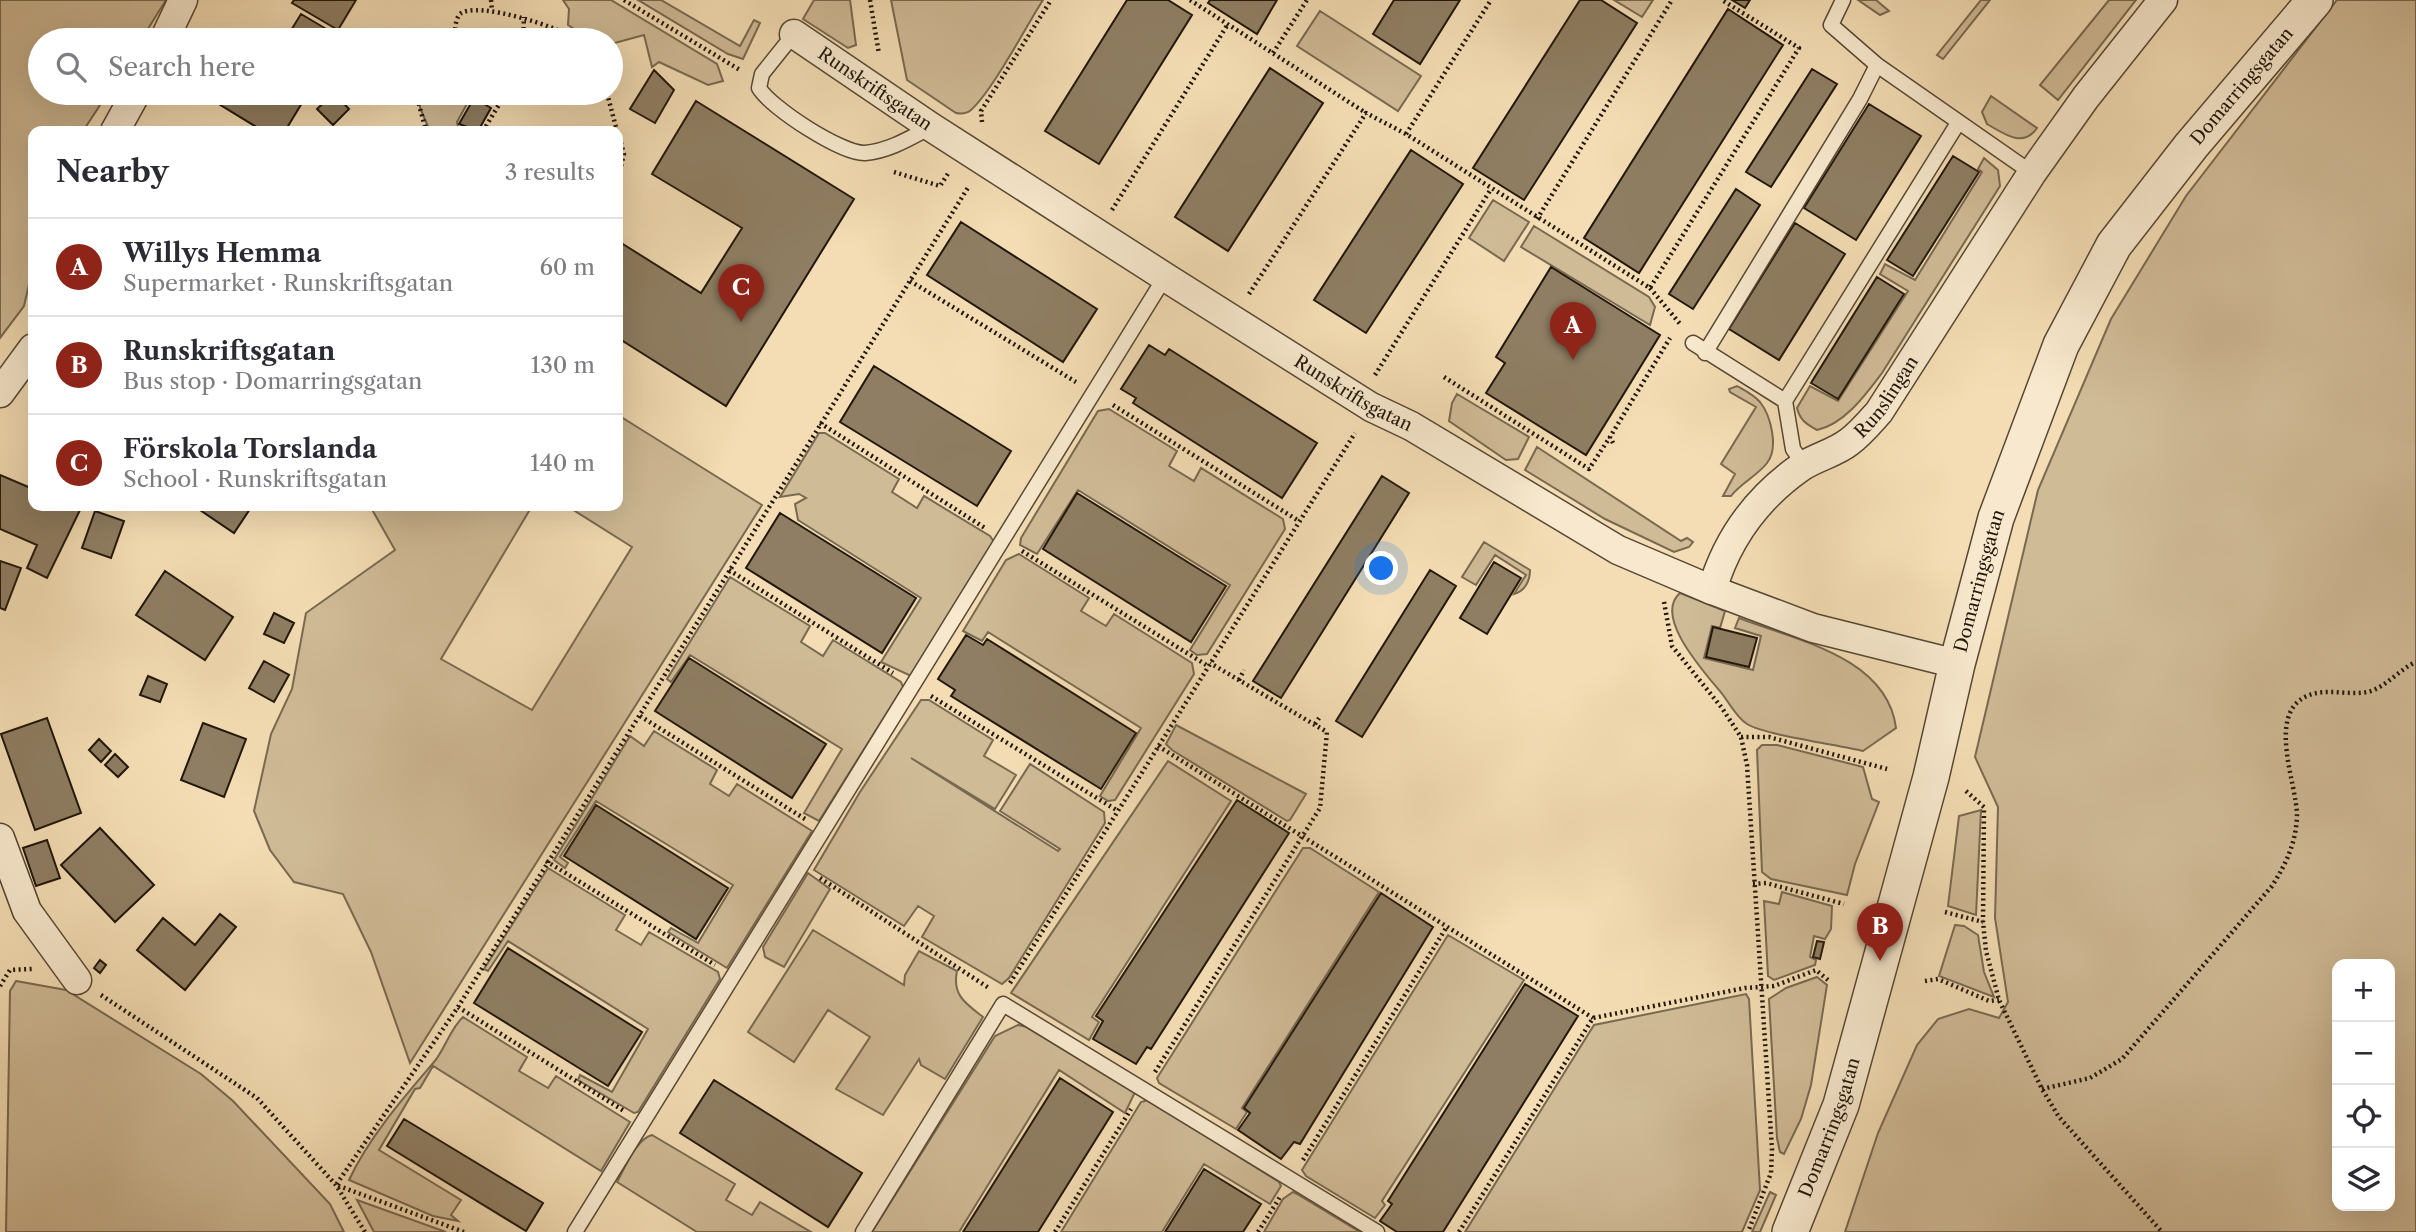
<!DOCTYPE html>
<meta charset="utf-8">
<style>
body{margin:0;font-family:"Libre Caslon Text",serif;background:#f2f2f3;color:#2b2b33}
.controls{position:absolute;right:21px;bottom:21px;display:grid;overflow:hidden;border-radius:14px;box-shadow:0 7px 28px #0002}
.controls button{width:63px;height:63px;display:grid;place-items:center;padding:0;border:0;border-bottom:2px solid #e1e1e2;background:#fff;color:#2b2b33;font:35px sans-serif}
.you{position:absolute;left:1382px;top:569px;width:24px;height:24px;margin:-18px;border:5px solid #fff;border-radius:50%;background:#1a73e8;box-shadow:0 0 0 10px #1a73e833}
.badge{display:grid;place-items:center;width:46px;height:46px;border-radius:50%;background:#8f2418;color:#fff;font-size:23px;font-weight:700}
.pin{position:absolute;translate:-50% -58px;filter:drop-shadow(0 2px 4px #0008)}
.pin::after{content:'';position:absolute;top:37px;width:24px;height:21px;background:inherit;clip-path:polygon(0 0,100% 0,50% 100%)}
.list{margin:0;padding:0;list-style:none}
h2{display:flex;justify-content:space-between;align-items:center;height:91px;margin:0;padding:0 28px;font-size:30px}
h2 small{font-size:23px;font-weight:400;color:#7c7c81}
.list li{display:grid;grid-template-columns:46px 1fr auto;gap:21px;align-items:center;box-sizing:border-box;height:98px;padding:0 28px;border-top:2px solid #e1e1e2}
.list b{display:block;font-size:26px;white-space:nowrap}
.list p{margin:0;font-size:23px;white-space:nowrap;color:#7c7c81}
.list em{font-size:23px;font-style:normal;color:#7c7c81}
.icon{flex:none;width:38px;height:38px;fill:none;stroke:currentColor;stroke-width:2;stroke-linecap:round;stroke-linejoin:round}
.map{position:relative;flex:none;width:2416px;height:1232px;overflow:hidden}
.search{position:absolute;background:#fff;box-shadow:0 7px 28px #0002;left:28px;top:28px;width:595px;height:77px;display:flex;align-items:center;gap:18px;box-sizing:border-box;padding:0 24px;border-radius:38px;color:#7c7c81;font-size:26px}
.panel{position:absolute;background:#fff;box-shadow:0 7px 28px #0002;left:28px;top:126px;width:595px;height:385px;border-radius:14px}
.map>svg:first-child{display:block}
.green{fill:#d0bb97;stroke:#786951;stroke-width:2;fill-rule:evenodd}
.building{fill:#8f7e63;stroke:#21170b;stroke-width:2}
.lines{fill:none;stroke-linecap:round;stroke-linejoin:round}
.service-casing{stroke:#564835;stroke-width:17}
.minor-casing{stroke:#564835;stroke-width:31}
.tertiary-casing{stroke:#564835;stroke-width:38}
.path{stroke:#21170b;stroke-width:4.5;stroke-dasharray:2 3.5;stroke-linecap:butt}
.service{stroke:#f8e9ce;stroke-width:14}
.minor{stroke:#f8e9ce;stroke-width:28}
.tertiary{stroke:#f8e9ce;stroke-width:35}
.labels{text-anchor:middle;stroke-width:5;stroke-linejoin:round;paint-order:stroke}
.street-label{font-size:18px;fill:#21170b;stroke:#f8e9ce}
</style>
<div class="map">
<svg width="2416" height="1232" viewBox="0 0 2416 1232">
<rect width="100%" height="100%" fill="#f4ddb4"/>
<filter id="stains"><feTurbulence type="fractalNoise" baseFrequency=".00286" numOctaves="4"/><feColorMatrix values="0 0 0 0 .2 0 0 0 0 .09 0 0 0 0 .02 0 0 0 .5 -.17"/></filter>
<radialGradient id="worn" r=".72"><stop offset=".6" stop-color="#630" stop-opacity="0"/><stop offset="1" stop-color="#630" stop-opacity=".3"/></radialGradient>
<path class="green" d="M 0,0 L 166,0 L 141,40 L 40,40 L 40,93 L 108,93 L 83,131 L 33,131 L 33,267 L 24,306 L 0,338 Z
M 563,0 L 611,0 L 717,64 L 723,81 L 708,85 L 659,62 L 652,67 L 644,35 L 611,44 L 611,40 L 592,40 L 568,25 L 569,9 Z
M 638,0 L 661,0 L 740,46 L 754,20 L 760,23 L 743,59 L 728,54 Z
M 814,0 L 850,0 L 856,45 L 848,48 L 803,19 Z
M 891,0 L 1043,0 C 1025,28 993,90 971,110 C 966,114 961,114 956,113 L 907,80 Z
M 1614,0 L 1653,0 L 1642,17 Z
M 1858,0 L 1876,0 L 1889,11 L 1880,15 Z
M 1981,0 L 1990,0 L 1943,59 L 1937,55 Z
M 2109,0 L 2136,0 L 2058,100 L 2040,85 Z
M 2337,0 L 2416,0 L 2416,1232 L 1845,1232 L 1878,1133 L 1917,1045 L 1938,1019 L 1969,1009 L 1999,1018 L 2008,1002 L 1995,918 L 1998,807 L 1975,757 L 2038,490 L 2111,319 L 2186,196 ZM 2337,964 L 2390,964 L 2390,1206 L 2337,1206 Z
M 1320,11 L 1421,76 L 1398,111 L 1297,46 Z
M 419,93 L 473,93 L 457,122 L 459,131 L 430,131 L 420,108 Z
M 1991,96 L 2037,128 C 2023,149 2003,133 1987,124 L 1982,112 Z
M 1984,158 L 1998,170 L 2000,186 L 1882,373 C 1866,394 1845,424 1817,430 C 1806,424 1800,420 1797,408 L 1810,386 L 1838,401 L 1908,291 L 1880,274 L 1885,264 L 1915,280 L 1982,172 L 1978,169 Z
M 1493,200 L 1529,222 L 1504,261 L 1469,238 Z
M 1534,226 L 1649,297 L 1655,307 L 1650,325 L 1521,247 Z
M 1737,386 C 1744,390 1754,395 1760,402 C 1771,416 1779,448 1767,463 C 1757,476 1741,483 1731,496 L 1723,496 L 1735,474 L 1721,464 L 1756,407 L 1730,392 L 1729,389 Z
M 1457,394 L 1529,437 L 1518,459 L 1506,460 L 1449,421 L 1452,403 Z
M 1109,409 L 1177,451 L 1169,466 L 1194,481 L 1201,468 L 1283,519 L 1285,529 L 1207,654 L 1197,655 L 1190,650 L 1230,585 L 1078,490 L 1037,554 L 1020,545 L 1021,538 L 1098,411 Z
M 618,415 L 762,505 L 410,1063 L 371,952 L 343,894 L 294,882 L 270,850 L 254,811 L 271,734 L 292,689 L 306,613 L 395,550 L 370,506 L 532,506 L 441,659 L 532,710 L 632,547 L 567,506 L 618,506 Z
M 819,433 L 825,433 L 899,479 L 892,492 L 917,508 L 924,496 L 990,536 L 994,542 L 911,676 L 881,662 L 921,598 L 798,520 L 795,504 L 806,498 L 799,494 L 780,497 Z
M 1537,447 L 1681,541 L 1687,538 L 1693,542 L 1689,547 L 1674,552 L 1605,519 L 1525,470 Z
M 1484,542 L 1530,570 C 1530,581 1525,591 1514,594 L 1526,575 L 1495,555 L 1476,585 L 1462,577 Z
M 1019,554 L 1089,598 L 1081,611 L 1106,626 L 1114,614 L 1192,663 L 1194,674 L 1115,800 L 1108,801 L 1100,796 L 1141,728 L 988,632 L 982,641 L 963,631 L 1006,560 Z
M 730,577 L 810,626 L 801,642 L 823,656 L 833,640 L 901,682 L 903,687 L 819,821 L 804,813 L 842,749 L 690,655 L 671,682 L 667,679 Z
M 1680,593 L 1725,611 L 1720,628 L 1712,626 L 1704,658 L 1753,670 L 1761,636 L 1735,628 L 1739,618 C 1796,640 1887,657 1896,728 L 1863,751 C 1838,745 1765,735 1747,724 C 1737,718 1729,703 1723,695 C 1707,675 1652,617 1680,593 Z
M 921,700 L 929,700 L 993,740 L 984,756 L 1016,775 L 995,809 L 911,758 L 1058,851 L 1060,849 L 1000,811 L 1030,764 L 1104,812 L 1105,823 L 1009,978 L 1002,984 L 922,937 L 934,916 L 918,906 L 904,926 L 814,870 L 860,792 Z
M 1176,725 L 1306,794 L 1290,820 L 1287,821 L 1172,750 L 1166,744 Z
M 654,731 L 717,770 L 710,784 L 729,796 L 737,784 L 812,831 L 727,968 L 668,932 L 671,928 L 698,943 L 733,885 L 596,801 L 560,857 L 568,863 L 565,868 L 554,860 L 630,736 L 644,746 Z
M 1762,745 L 1777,745 L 1863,767 L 1872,799 L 1879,802 L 1855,864 L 1847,895 L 1771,879 L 1762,872 L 1757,750 Z
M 1168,761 L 1231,801 L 1092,1017 L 1099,1022 L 1089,1040 L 1011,993 Z
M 1981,810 L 1976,915 L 1948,906 L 1959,816 Z
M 1303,848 L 1310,848 L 1379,892 L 1242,1108 L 1247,1112 L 1236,1129 L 1159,1083 L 1157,1078 Z
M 548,868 L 625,915 L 616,930 L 641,945 L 649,932 L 718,972 L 720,979 L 638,1112 L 634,1113 L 578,1080 L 580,1075 L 612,1092 L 648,1029 L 508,941 L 488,971 L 484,969 Z
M 808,873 L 830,889 L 784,967 L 765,957 L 763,947 Z
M 1782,892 L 1832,906 L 1831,929 L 1825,939 L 1814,936 L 1810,957 L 1816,960 L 1815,965 L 1774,980 L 1768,976 L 1764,901 L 1779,904 Z
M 1955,925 L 1964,926 L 1978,935 L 1984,972 L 1994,997 L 1939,976 Z
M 813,930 L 904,985 L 905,975 L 919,951 L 957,971 C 952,995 965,1003 983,1017 L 945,1079 L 921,1065 L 919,1059 L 883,1115 L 836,1089 L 870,1037 L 828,1010 L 794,1062 L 748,1032 Z
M 1448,935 L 1524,980 L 1382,1201 L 1385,1205 L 1375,1218 L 1306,1176 L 1302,1170 Z
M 1817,977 L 1827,985 L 1811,1085 L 1801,1119 L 1784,1154 L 1780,1152 L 1777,1138 L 1769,999 L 1786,988 Z
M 16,981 L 66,990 L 201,1074 L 233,1101 L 330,1204 L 344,1232 L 6,1232 L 10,991 Z
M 1746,994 L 1749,999 L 1760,1190 L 1742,1232 L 1465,1232 L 1594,1025 Z
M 463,1017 L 527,1057 L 519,1071 L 548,1088 L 556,1076 L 630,1122 L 601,1171 L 433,1066 L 420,1088 L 415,1089 L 379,1150 L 461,1200 L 451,1215 L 458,1221 L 433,1216 L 349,1180 C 369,1137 404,1097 434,1062 C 445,1049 450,1029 463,1017 Z
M 1018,1025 L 1028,1027 L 1135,1092 L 1125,1113 L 1059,1070 L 959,1232 L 872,1232 L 995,1036 Z
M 1148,1100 L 1279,1182 L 1281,1186 L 1270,1204 L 1204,1164 L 1162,1232 L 1061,1232 L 1141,1102 Z
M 652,1135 L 735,1184 L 726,1200 L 752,1215 L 760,1202 L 811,1232 L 697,1232 L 617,1182 C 625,1168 636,1139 652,1135 Z
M 1293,1192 L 1297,1194 L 1360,1232 L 1264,1232 L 1283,1199 Z
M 1770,1192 L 1776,1195 L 1760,1232 L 1752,1232 Z
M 357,1200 L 446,1232 L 374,1232 Z"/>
<path class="building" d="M 294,0 L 356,0 L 338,30 L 292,3 Z
M 1127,0 L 1168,0 L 1192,15 L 1099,164 L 1045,131 Z
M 1210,0 L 1277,0 L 1257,34 L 1208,3 Z
M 1394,0 L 1460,0 L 1420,64 L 1373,34 Z
M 1580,0 L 1601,0 L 1637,23 L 1524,200 L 1473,168 Z
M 1732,0 L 1750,0 L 1745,8 Z
M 1728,9 L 1783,45 L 1639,273 L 1584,238 Z
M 301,14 L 333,33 L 329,40 L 285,40 Z
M 1270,68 L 1323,103 L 1228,251 L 1175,217 Z
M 1812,69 L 1837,84 L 1771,187 L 1746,172 Z
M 654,70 L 674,90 L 655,123 L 630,109 Z
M 213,93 L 296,93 L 305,98 L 285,131 L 263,131 L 209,98 Z
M 334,93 L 349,109 L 333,125 L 317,109 Z
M 474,98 L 491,108 L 478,131 L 459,124 Z
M 696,101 L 854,199 L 726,406 L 618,338 L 618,241 L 701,293 L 742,228 L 652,174 Z
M 1869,104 L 1921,136 L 1856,240 L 1804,208 Z
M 1411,150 L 1463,184 L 1366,333 L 1314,300 Z
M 1953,156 L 1979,172 L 1913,276 L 1887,260 Z
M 1736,189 L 1760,205 L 1693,309 L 1669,294 Z
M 961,222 L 1097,309 L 1063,362 L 927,275 Z
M 1795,223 L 1845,254 L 1779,360 L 1729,329 Z
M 1551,267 L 1660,335 L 1586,455 L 1486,393 L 1505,363 L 1496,357 Z
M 1877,277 L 1904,294 L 1838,399 L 1811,383 Z
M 1149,345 L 1165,355 L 1169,349 L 1317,443 L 1282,498 L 1133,403 L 1136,398 L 1121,389 Z
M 874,366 L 1011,451 L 977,506 L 840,422 Z
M 0,475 L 33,489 L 33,506 L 70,506 L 80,510 L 47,578 L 27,568 L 37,545 L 0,529 Z
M 1382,476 L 1409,493 L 1281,698 L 1253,681 Z
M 1077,493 L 1226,586 L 1191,642 L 1043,549 Z
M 194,506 L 252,506 L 234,533 Z
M 95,511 L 124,521 L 111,558 L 82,548 Z
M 780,513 L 916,598 L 882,653 L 746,568 Z
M 0,561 L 21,568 L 5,610 L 0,608 Z
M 1494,562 L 1521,578 L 1487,634 L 1460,618 Z
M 1430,570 L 1456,586 L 1362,737 L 1336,721 Z
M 165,571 L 233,617 L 205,660 L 136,615 Z
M 274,613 L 294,623 L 284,643 L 264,634 Z
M 1713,627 L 1757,638 L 1749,667 L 1706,657 Z
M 966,635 L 983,645 L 987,639 L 1136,733 L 1101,789 L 951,696 L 955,690 L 938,679 Z
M 689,658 L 826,744 L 792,798 L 655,711 Z
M 264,661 L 289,675 L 274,702 L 249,688 Z
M 148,676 L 167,684 L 160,702 L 140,695 Z
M 47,718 L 81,813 L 35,830 L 1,734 Z
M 203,723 L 246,739 L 224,797 L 181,780 Z
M 99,739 L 111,751 L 101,762 L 89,750 Z
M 115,754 L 128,767 L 118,777 L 105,765 Z
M 1237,800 L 1289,833 L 1151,1049 L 1147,1047 L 1136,1064 L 1093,1039 L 1103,1021 L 1096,1016 Z
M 596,805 L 728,888 L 696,939 L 564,856 Z
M 100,828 L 154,885 L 115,922 L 61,865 Z
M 47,840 L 60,878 L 36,886 L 23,848 Z
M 1381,893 L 1433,927 L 1300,1144 L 1294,1142 L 1281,1159 L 1238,1130 L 1250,1113 L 1244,1108 Z
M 220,914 L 236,927 L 185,990 L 137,950 L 163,918 L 195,945 Z
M 1817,941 L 1824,942 L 1820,959 L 1813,957 Z
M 508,948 L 642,1032 L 608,1086 L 474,1003 Z
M 100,960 L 106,965 L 100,973 L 94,968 Z
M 1525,984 L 1578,1016 L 1443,1232 L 1397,1232 L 1380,1221 L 1392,1204 L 1388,1201 Z
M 1060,1078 L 1113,1112 L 1038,1232 L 963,1232 Z
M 714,1080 L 862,1173 L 828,1227 L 680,1133 Z
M 404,1119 L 543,1203 L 526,1231 L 387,1146 Z
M 1204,1169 L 1261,1204 L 1243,1232 L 1165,1232 Z"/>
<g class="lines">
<defs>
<path id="service" d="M 1843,0 L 1831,25 L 1877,65 L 2032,173
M 794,34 L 762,74 L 759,88 C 771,108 842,154 865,153 C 889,151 910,138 931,127
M 1693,343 L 1785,401 L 1793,449 L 1804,465
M 1705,353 L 1860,99 L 1877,65
M 1785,401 L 1958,123
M 575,1232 L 1165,277
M 863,1232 L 1003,1004 L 1377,1232"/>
<g id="minor">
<path id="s1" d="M 794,34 L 931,127 L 1165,277 L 1371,407 L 1411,426 L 1618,550 L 1712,590 L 1813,628 L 1957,664"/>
<path d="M 164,40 L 183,0"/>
<path d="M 115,131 L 136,93"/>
<path d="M 0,393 L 33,348"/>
<path id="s2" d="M 1712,590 C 1727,539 1758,497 1801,467 C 1816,457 1835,453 1849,442 C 1860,434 1870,422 1879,412 L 2032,173 L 2086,97 L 2163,0"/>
<path d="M 0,838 L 27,911 L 77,980"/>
</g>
<g id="tertiary">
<path id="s3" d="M 1790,1232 L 1841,1105 L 1931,777 L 1957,664 L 1996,518 L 2061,345 L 2114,245 L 2191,146 L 2315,0"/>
</g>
</defs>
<use href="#service" class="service-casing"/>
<use href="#minor" class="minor-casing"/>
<use href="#tertiary" class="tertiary-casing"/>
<path class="path" d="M 491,0 L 492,11
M 624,0 L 740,70
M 870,0 L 879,54
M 1190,0 L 1366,113
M 453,40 C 456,32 454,21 460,14 C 477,0 561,28 579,40
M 523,40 L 524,17
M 1273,53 L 1307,0
M 416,93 L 426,131
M 607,93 L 617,131
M 982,122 L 981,111 L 1051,0
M 483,131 L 506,93
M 618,132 L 624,154 L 618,178
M 1406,134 L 1491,0
M 894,172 L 940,186 L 949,172
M 1112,210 L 1228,24
M 1537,219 L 1672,0
M 910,281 L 1076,382
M 1650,288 L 1681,325
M 1249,294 L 1366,113 L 1406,134 L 1650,288 L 1799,48 L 1722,0
M 1375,375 L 1491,189
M 1444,377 L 1589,469 L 1610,437
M 1113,405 L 1299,521
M 820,423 L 985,528
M 1613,443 L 1610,437 L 1670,338
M 1022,551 L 1208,666
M 729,570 L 893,673
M 1664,602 L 1672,646 L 1722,708 L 1741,737 L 1747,765 L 1772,1149 L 1771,1173 L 1748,1232
M 1239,680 L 1244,670
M 931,696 L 1118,811
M 640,716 L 805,819
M 1315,724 L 1319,718
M 1741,737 L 1769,737 L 1887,769
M 1158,746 L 1593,1018
M 1966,791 L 1984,807 L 1983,922 L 1986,951 L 1999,1000 L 2042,1089 L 2059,1117 L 2162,1232
M 546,861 L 715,965
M 820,878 L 989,988
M 1753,884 L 1766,883 L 1844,904
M 1945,912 L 1983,922
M 1925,981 L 1938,979 L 1989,1001 L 1999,1000
M 1010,983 L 1355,433
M 0,986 L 10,970 L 32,969
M 101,995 L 257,1098 L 336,1185 L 365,1232
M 458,1007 L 624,1111
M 1155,1072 L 1320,808 L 1327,732 L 1210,663
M 2042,1089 L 2090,1078 L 2122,1059 L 2272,886 C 2286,864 2296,843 2297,816 C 2297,784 2266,714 2307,696 C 2327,687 2351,697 2371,691 C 2388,685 2400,669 2416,662
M 1303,1160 L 1446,928
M 464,1232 L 336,1185 L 458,1007 L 969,186
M 1055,1232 L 1131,1109
M 1258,1232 L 1280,1197
M 1459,1232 L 1593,1018 L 1745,988 L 1774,986 L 1816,970 L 1828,980"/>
<use href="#service" class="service"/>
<use href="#minor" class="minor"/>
<use href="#tertiary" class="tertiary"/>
</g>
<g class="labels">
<g class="street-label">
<text dy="6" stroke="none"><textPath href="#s3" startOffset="1246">Domarringsgatan</textPath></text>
<text dy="6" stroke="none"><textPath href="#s1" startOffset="98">Runskriftsgatan</textPath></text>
<text dy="6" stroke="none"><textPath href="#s1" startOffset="665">Runskriftsgatan</textPath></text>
<text dy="6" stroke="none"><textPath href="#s2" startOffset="268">Runslingan</textPath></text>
<text dy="6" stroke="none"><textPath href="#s3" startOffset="679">Domarringsgatan</textPath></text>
<text dy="6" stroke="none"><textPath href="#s3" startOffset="112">Domarringsgatan</textPath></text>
</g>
</g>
<rect width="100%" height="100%" filter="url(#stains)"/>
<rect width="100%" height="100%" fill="url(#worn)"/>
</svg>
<div class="controls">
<button>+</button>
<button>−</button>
<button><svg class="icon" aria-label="locate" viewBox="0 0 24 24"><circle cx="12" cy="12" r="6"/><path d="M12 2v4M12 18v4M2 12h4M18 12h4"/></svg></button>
<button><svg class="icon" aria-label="layers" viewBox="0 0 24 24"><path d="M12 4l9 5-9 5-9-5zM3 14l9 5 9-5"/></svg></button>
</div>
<div class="you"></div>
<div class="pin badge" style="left:1573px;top:360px">A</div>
<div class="pin badge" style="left:1880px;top:961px">B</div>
<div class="pin badge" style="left:741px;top:322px">C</div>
<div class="search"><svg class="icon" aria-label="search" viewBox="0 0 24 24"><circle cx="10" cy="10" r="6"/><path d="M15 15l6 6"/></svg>Search here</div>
<section class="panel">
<h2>Nearby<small>3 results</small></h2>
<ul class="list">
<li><span class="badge">A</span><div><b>Willys Hemma</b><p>Supermarket · Runskriftsgatan</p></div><em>60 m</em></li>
<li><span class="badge">B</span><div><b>Runskriftsgatan</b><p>Bus stop · Domarringsgatan</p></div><em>130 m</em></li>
<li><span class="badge">C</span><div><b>Förskola Torslanda</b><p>School · Runskriftsgatan</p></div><em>140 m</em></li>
</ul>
</section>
</div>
